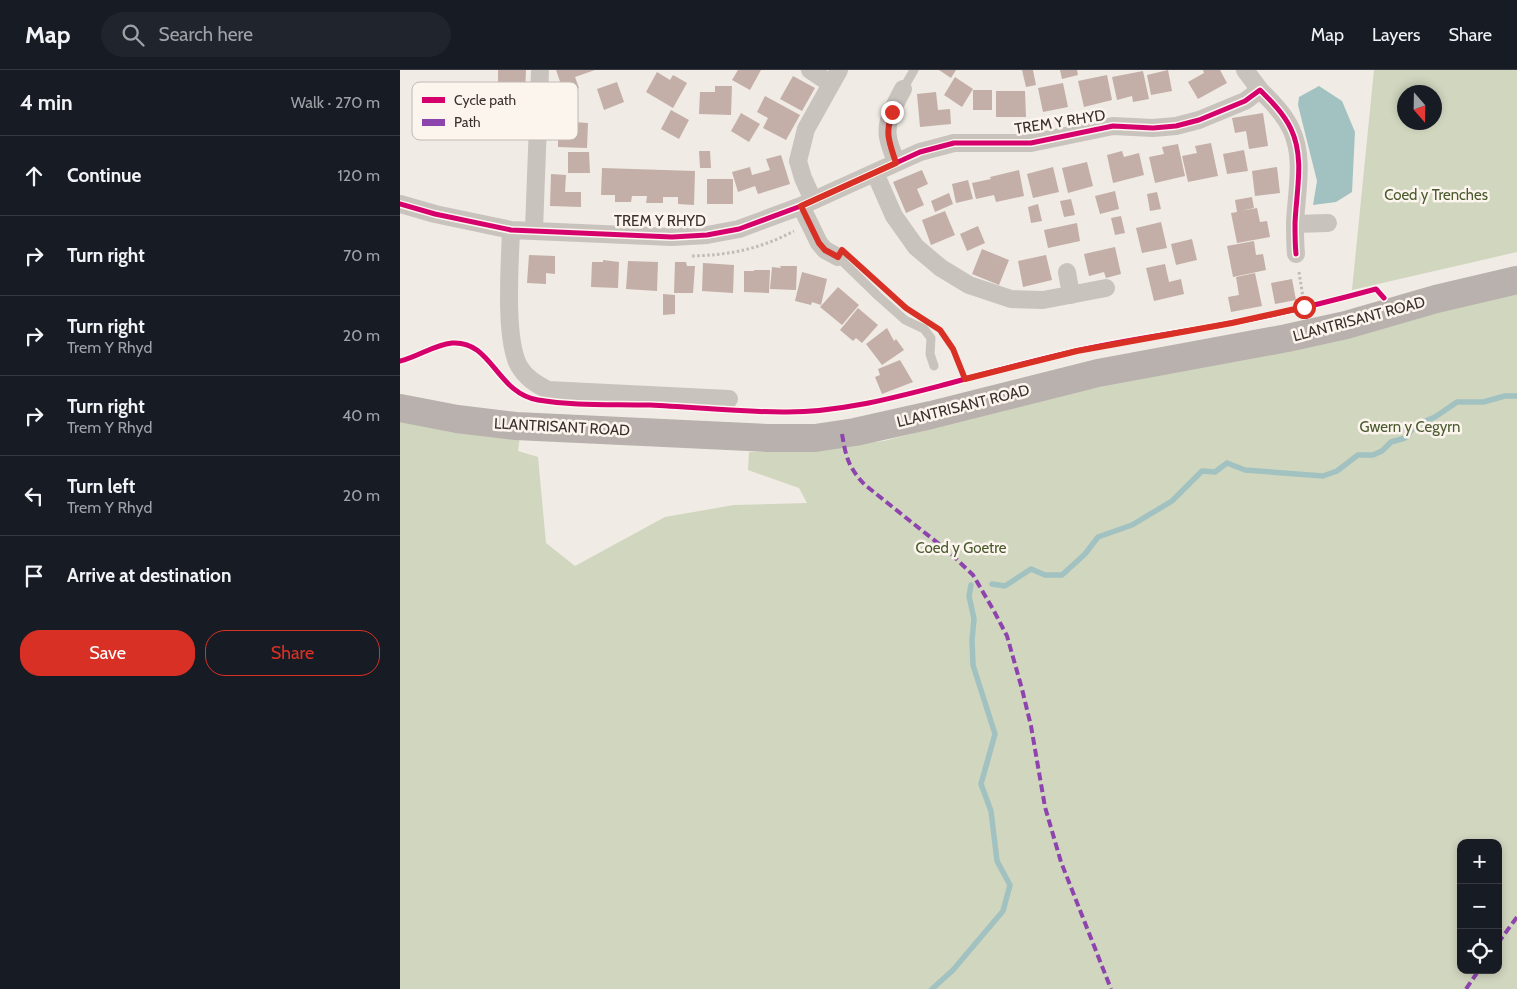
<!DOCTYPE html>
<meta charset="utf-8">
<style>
body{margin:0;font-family:Cabin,sans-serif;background:#20242c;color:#f1f3f6}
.controls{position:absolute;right:15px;bottom:15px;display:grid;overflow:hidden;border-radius:10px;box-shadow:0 2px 8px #0003}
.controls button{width:45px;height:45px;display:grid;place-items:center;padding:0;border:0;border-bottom:1px solid #363941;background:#171b24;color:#f1f3f6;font:25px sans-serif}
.compass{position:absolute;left:997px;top:15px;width:45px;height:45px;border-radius:50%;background:#171b24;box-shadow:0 2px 8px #0003;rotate:160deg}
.stop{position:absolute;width:15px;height:15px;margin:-11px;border:4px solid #d93025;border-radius:50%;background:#fff}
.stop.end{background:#d93025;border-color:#fff;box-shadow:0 1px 5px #0008}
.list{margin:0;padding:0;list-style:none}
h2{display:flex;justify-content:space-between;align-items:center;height:65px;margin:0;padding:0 20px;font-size:21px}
h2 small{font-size:16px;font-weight:400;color:#9ea1a6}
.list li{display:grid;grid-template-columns:32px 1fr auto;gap:15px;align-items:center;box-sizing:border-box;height:80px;padding:0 20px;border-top:1px solid #363941}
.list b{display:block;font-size:19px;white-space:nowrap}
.list p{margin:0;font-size:16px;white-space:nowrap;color:#9ea1a6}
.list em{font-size:16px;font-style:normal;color:#9ea1a6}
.actions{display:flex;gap:10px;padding:15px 20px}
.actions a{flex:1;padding:11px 0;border:1px solid #d93025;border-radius:20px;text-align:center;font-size:18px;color:#d93025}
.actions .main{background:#d93025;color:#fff}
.icon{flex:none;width:28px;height:28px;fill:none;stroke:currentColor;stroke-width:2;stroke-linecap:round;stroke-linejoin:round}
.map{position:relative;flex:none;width:1117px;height:919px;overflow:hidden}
header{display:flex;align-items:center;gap:30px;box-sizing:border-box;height:70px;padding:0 25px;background:#171b24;border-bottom:1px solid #363941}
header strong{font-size:24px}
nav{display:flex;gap:28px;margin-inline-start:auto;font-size:18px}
.search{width:350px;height:45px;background:#20242c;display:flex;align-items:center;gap:12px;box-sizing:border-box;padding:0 18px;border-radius:28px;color:#9ea1a6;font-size:19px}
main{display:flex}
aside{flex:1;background:#171b24}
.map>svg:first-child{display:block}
.green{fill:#d1d6bf;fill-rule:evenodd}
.water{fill:#a1c2c1}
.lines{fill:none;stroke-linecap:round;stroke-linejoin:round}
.stream{stroke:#a1c2c1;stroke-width:5.5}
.building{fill:#c3afa7}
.path{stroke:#c2bbb6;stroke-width:3;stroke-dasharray:2.5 2.5;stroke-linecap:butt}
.service{stroke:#c9c3be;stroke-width:9}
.minor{stroke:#c9c3be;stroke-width:18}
.primary{stroke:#b8b1ad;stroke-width:28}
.quiet{stroke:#8e44ad;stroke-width:4;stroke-dasharray:8 4;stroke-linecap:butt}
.cycleway-casing{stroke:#fbf5ee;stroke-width:8}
.cycleway{stroke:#d6006c;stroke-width:5}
.route{stroke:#d93025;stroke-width:6}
.labels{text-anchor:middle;stroke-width:5;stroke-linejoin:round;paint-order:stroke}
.street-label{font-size:15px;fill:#3b302b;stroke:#fbf5ee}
.park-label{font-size:15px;fill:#4a5a2e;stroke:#fbf5ee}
.key{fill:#fbf5ee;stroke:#c1bab4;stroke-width:1}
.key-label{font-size:14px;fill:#3b302b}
</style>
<header>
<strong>Map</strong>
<div class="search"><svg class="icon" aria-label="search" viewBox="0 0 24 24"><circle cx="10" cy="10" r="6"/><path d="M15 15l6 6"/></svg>Search here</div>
<nav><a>Map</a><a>Layers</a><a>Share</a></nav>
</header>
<main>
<aside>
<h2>4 min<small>Walk · 270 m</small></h2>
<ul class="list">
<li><svg class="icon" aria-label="ahead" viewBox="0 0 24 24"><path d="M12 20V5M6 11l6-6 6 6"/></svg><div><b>Continue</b></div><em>120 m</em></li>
<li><svg class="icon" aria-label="right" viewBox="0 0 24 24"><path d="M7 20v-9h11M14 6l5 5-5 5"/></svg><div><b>Turn right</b></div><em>70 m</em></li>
<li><svg class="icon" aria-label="right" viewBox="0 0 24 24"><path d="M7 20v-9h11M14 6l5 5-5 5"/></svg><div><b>Turn right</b><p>Trem Y Rhyd</p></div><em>20 m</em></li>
<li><svg class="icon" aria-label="right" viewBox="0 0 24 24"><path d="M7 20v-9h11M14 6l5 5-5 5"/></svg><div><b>Turn right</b><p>Trem Y Rhyd</p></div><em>40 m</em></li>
<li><svg class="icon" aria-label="left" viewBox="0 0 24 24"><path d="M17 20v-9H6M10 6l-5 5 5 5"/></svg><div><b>Turn left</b><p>Trem Y Rhyd</p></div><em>20 m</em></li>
<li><svg class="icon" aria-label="arrive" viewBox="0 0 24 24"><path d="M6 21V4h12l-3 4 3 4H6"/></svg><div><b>Arrive at destination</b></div></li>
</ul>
<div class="actions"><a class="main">Save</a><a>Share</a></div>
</aside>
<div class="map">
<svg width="1117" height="919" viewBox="0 0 1117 919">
<rect width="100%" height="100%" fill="#f0ebe5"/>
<path class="green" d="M 974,0 L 1117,0 L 1117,182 L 952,220 ZM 1004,22 L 1034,22 L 1034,52 L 1004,52 Z
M 1117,216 L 1117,919 L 0,919 L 0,344 L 120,365 L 118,381 L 138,387 L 146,473 L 175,496 L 265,447 L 334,435 L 407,433 L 399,418 L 348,400 L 349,382 L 399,380 L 484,371 L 649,327 L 862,284 ZM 1061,773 L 1098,773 L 1098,900 L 1061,900 Z"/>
<path class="water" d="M 919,16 L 942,31 L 955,62 L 952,122 L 936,132 L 913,135 L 917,111 L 898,35 L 899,27 Z"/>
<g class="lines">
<path class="stream" d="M 592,514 L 605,516 L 631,499 L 645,505 L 662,505 L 685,484 L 698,467 L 732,455 L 772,431 L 802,401 L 815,402 L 827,393 L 845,400 L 923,406 L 937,401 L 958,385 L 973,385 L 982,381 L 991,372 L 1005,368 L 1016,355 L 1035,347 L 1057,332 L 1083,332 L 1105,326 L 1117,326
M 532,919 L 553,900 L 603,841 L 610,815 L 597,791 L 591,741 L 581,714 L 595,664 L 573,595 L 572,570 L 574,549 L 569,526 L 571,515"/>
</g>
<path class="building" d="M 98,0 L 126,0 L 125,24 L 107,24 L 107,16 L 98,16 Z
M 156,0 L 195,0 L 175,7 L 179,18 L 164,23 Z
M 338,0 L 361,0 L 350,20 L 332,10 Z
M 539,0 L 556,0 L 551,8 Z
M 622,0 L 633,0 L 636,15 L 626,17 Z
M 660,0 L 677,0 L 678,5 L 662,9 Z
M 768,0 L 772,21 L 751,25 L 747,5 Z
M 803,0 L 820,0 L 827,13 L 798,29 L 788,12 L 804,3 Z
M 743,1 L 749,29 L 733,32 L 732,26 L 717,30 L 712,7 Z
M 257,2 L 270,10 L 273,5 L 287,13 L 273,38 L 246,22 Z
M 707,5 L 712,30 L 684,37 L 678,11 Z
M 393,6 L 415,18 L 402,41 L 380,29 Z
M 555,7 L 573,19 L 562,37 L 544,25 Z
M 217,12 L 224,32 L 204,40 L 197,19 Z
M 663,13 L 668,37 L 643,42 L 638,18 Z
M 315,16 L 332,16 L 331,45 L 299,44 L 300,22 L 315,22 Z
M 573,20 L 592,20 L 592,40 L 573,40 Z
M 596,21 L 625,21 L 626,47 L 596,47 Z
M 536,22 L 538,40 L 550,39 L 551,54 L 520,57 L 517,24 Z
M 365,26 L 400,45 L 386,70 L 363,58 L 368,48 L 357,42 Z
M 271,40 L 289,50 L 279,69 L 261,59 Z
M 341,43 L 360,54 L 349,72 L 331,61 Z
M 863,43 L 868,76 L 849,79 L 846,61 L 835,63 L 832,48 Z
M 160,51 L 188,53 L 187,78 L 158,77 L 158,65 L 159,64 Z
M 811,73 L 818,106 L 788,112 L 782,86 L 797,83 L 795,76 Z
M 778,74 L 785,106 L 755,113 L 749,87 L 764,84 L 762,77 Z
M 844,80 L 848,101 L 827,104 L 823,84 Z
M 299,81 L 310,81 L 311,98 L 300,98 Z
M 722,81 L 724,87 L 739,83 L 744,105 L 713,113 L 707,85 Z
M 168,82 L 189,82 L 190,103 L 168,103 Z
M 381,85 L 390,114 L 358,124 L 355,116 L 338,122 L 332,102 L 350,97 L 352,105 L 370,100 L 366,89 Z
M 687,92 L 693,116 L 668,123 L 662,98 Z
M 653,97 L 659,122 L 633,128 L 627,104 Z
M 877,97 L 880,123 L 855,126 L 852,101 Z
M 202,98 L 295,101 L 294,135 L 278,134 L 278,127 L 263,127 L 263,133 L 246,133 L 247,126 L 232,126 L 231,132 L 215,132 L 215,125 L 201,125 Z
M 522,100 L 528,114 L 517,119 L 524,135 L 506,143 L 493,112 Z
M 619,100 L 624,126 L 596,132 L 594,125 L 576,129 L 572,113 L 591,109 L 590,107 Z
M 151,104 L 166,105 L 165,122 L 181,122 L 181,137 L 150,136 Z
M 307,109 L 333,109 L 333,134 L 307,134 Z
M 568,110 L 573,129 L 556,133 L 552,114 Z
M 715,121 L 719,139 L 700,144 L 695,126 Z
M 757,122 L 761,139 L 750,141 L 747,124 Z
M 549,123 L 553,134 L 535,142 L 531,131 Z
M 852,127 L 854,138 L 841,141 L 857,138 L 860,152 L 867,151 L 870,167 L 837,173 L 831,143 L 837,142 L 835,130 Z
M 671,129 L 675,145 L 664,147 L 660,131 Z
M 638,134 L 642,151 L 631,153 L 628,137 Z
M 545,141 L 555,165 L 531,175 L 522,150 Z
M 721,146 L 725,163 L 715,165 L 711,148 Z
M 761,152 L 767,178 L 742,183 L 736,158 Z
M 677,153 L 680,171 L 648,178 L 644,160 Z
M 578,156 L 585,173 L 567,181 L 560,164 Z
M 792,169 L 797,190 L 776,195 L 771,174 Z
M 854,171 L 856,185 L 863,184 L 866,200 L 833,207 L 827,176 Z
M 715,177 L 721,204 L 706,208 L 704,202 L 689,206 L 684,184 Z
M 582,179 L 609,190 L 599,215 L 572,204 Z
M 129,185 L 155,186 L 155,204 L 146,203 L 146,214 L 127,213 Z
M 646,185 L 652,210 L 623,217 L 618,191 Z
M 203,190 L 219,192 L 218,218 L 191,217 L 192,192 L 203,192 Z
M 228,191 L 258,192 L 257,221 L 226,219 Z
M 275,192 L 286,192 L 287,196 L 295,196 L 293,223 L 274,223 Z
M 303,193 L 334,195 L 333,223 L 302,221 Z
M 765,194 L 769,212 L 781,209 L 784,224 L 754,231 L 746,198 Z
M 380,196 L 397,196 L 396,220 L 370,219 L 372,197 L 381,198 Z
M 354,200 L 370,200 L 369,223 L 344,222 L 344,201 L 354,201 Z
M 402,202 L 427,209 L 421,235 L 412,232 L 411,235 L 395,231 Z
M 855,203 L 862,236 L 831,242 L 828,227 L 839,225 L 836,207 Z
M 892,209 L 896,230 L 875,234 L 871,213 Z
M 438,217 L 459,235 L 442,255 L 420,237 Z
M 263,224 L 275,225 L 275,244 L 263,245 Z
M 458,238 L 478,255 L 462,273 L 456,268 L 453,271 L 440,260 Z
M 487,258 L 494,271 L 496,269 L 504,280 L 482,295 L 466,274 Z
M 500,290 L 513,312 L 482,324 L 475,307 L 480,305 L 478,299 Z"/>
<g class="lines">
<path class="path" d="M 292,186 C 330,185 360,179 394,161
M 899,202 L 905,240
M 546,268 L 553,279 L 566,312"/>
<path class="service" d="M 503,19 L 514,0
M 438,187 L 478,226 L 505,250 L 524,259 L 531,268 L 530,284 L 534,296"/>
<path class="minor" d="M 410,0 L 431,14
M 845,0 L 860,20
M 496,93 C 494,85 489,75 488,67 C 485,50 496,33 503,19
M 475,103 L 494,146 L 516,177 L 541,198 L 569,215 L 611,229 L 643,230 L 706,218
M 413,130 L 403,108 L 398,91 L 406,59 L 439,0
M 0,134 L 35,144 L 111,160 L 272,167 L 307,165 L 339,159 L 401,136 L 520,82 L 554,73 L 631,73 L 713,56 L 753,58 L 776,56 L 799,50 L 845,31 L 860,20 C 872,32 884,44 891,59 C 905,88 896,123 895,154 C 895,164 895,174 896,184
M 401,136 L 419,173 L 425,180 L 438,187
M 895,154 L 928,153
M 111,160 C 110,192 104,269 119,296 C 126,308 136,314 148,320 L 329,329
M 134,160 L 140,0
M 667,202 L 671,225"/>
<path class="primary" d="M 0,338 L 57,349 L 116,356 L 368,368 L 415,368 L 455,362 L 531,345 L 698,303 L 887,268 L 946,255 L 1036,229 L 1117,210"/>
<path class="quiet" d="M 442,364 C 446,387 448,397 465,415 L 549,482 L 573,505 L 594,541 L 607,566 L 622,619 L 631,656 L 645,737 L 661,792 L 711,919
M 1098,873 L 1117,847
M 1066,919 L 1079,900"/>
<defs>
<path id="cycleway" d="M 0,134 L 35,144 L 111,160 L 272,167 L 307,165 L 339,159 L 401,136 L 520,82 L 554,73 L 631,73 L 713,56 L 753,58 L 776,56 L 799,50 L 845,31 L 860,20 C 872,32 884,44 891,59 C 905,88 896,123 895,154 C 895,164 895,174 896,184
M 0,291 C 18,287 33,275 52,273 C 92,270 96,323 138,330 C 174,336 212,334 250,335 C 294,337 338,342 382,342 C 438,343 493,328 547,314 C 590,302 633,291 676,281 C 727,269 780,263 831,253 C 880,244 928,232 976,219 L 984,228"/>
</defs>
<use href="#cycleway" class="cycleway-casing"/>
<use href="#cycleway" class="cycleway"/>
</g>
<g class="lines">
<path class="route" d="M 492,42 C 485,65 489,71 496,93 L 401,136 L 419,173 L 425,180 L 438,187 L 442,180 L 506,238 L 540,260 L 553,279 L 565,309 L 677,281 L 832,253 L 904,237"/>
</g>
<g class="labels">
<g class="street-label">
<text transform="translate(660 52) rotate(-9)" y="5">TREM Y RHYD</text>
<text x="260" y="156">TREM Y RHYD</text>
<text transform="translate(959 249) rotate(-15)" y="5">LLANTRISANT ROAD</text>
<text transform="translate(563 336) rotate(-14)" y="5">LLANTRISANT ROAD</text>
<text transform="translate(162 357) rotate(3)" y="5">LLANTRISANT ROAD</text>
</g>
<g class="park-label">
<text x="1036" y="130">Coed y Trenches</text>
<text x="1010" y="362">Gwern y Cegyrn</text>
<text x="561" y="483">Coed y Goetre</text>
</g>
</g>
<rect x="12" y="12" width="166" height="58" rx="8" class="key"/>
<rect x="22" y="27" width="23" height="6" fill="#d6006c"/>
<rect x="22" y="49" width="23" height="7" fill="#8e44ad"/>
<g class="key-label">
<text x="54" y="35">Cycle path</text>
<text x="54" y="57">Path</text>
</g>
</svg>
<div class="controls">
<button>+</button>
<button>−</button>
<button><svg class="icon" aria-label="locate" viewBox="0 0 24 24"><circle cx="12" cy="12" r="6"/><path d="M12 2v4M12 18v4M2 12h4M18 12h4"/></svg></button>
</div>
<svg class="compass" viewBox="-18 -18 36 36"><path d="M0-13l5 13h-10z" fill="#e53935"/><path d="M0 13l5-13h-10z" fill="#9ea1a6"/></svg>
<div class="stop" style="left:904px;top:237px"></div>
<div class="stop end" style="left:492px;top:42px"></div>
</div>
</main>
